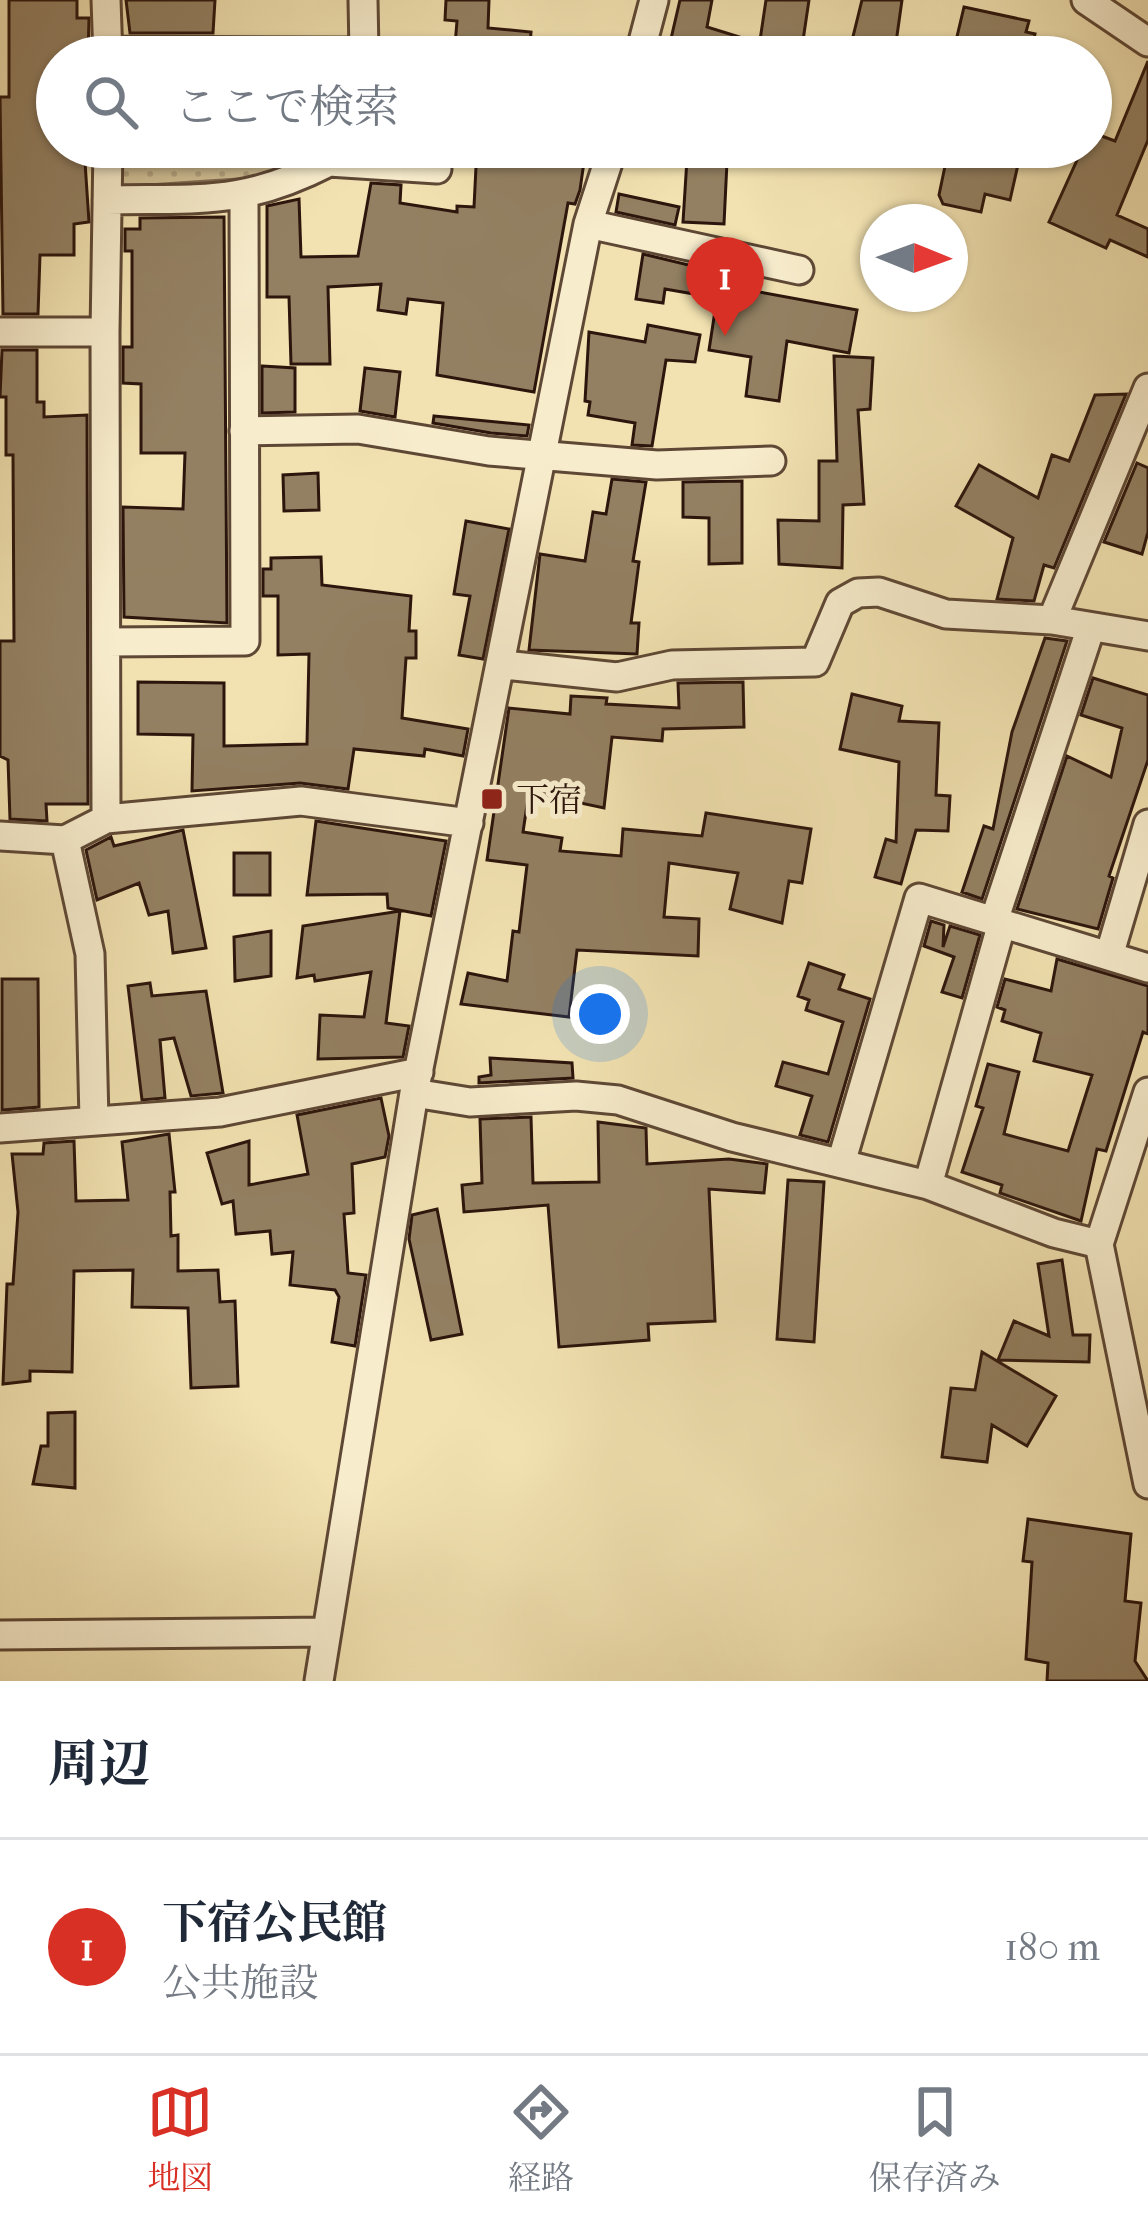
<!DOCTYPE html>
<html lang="ja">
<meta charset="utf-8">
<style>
body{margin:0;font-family:"IM FELL French Canon","Noto Serif JP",serif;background:#f6f6f7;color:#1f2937}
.compass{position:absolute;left:860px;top:204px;width:108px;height:108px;border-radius:50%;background:#fff;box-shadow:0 3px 9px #0004;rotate:91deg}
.you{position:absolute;left:600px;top:1014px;width:42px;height:42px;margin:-30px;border:9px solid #fff;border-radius:50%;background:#1a73e8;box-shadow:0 0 0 18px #1a73e833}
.badge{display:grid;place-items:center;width:78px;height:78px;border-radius:50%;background:#d93025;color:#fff;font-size:39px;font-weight:700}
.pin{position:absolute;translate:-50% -99px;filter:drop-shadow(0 3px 6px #0008)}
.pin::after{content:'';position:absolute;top:63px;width:42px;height:36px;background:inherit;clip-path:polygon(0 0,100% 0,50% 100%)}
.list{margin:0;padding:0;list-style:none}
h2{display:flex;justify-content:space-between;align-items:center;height:156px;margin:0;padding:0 48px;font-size:51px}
h2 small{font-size:39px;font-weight:400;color:#747a83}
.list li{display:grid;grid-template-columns:78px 1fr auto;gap:36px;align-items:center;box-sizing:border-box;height:216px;padding:0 48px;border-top:3px solid #e0e1e3}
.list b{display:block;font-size:45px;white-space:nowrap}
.list p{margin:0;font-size:39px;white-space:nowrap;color:#747a83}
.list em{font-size:39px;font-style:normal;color:#747a83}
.icon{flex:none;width:66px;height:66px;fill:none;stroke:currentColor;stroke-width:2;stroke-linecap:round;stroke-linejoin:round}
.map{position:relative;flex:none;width:1148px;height:1681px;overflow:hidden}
.search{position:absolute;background:#fff;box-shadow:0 3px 9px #0004;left:36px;right:36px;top:36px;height:132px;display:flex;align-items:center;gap:30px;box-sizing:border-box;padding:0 42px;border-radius:66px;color:#747a83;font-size:45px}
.sheet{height:372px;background:#fff}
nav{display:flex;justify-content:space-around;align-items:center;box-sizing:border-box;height:168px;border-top:3px solid #e0e1e3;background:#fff;font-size:33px;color:#747a83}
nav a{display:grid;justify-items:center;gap:6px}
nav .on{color:#d93025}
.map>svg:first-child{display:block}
.park{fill:url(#park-dots);stroke:#7e6a50;stroke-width:3}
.building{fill:#938062;stroke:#2c150c;stroke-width:3}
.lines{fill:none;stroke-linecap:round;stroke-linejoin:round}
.minor-casing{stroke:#5e4835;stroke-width:33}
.minor{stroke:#f7eccc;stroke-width:27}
.poi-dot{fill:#8f2418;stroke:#f7eccc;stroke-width:4.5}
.labels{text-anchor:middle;stroke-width:10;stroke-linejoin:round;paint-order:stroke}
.poi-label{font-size:33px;fill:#2c150c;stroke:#f7eccc;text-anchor:start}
</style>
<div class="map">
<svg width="1148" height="1681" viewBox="0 0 1148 1681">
<defs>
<pattern id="park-dots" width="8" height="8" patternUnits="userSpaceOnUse" patternTransform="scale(3)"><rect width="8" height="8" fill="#d0bf95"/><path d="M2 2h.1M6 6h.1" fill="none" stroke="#b3a37f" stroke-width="1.8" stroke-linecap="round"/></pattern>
</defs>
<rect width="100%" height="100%" fill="#f2e2b1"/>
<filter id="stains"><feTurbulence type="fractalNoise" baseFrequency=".00167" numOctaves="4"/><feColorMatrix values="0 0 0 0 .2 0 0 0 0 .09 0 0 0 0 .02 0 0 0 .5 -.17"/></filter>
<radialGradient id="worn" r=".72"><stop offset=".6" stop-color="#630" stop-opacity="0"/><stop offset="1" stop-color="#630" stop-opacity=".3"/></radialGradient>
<path class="park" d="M 119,147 L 315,147 L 314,174 L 119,187 Z"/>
<path class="building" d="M 9,0 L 77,0 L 77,18 L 89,18 L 88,57 L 57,57 L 57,147 L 84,147 L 89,222 L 74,224 L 74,255 L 40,255 L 38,314 L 3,314 L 0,97 L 9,97 Z
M 126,0 L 215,0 L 213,33 L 130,33 Z
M 446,0 L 489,0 L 488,28 L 531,32 L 529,57 L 454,57 L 457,21 L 445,20 Z
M 680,0 L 712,0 L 707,27 L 746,39 L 741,57 L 670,43 Z
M 766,0 L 809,0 L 801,54 L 759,47 Z
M 862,0 L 902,0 L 894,57 L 848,57 Z
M 964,7 L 1029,21 L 1026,32 L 1035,34 L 1030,57 L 969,57 L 971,48 L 955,45 Z
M 1148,61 L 1148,140 L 1117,215 L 1148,229 L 1148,257 L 1110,240 L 1106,248 L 1049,222 L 1083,147 L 1091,147 L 1091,132 L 1115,141 Z
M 477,147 L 586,148 L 580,190 L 575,204 L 568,203 L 534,392 L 437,375 L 443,303 L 408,299 L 406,314 L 378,310 L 381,284 L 328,287 L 330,364 L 291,364 L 289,297 L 267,297 L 267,206 L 299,199 L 301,257 L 358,256 L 371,183 L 401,185 L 400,203 L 457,212 L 457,206 L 474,207 Z
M 949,147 L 1022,147 L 1010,200 L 985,194 L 981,212 L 943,204 L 939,195 Z
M 687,159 L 727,162 L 724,224 L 683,222 Z
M 619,194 L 679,207 L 675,225 L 616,212 Z
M 224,217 L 227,623 L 124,617 L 123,507 L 183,509 L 185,453 L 141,453 L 141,384 L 123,383 L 123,347 L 132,347 L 132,251 L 125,251 L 125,229 L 140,229 L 140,218 Z
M 643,254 L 751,280 L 749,290 L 857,310 L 849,353 L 787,341 L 779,401 L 746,396 L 751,357 L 709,350 L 717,298 L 665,289 L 663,303 L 636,299 Z
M 648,325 L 700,335 L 695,362 L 666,360 L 652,446 L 632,445 L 635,423 L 588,415 L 590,402 L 585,401 L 589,332 L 645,342 Z
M 2,350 L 37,350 L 37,402 L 44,402 L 44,417 L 87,415 L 88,804 L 46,804 L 47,821 L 10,819 L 8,760 L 0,756 L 0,641 L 14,641 L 13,455 L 6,455 L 6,397 L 0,397 Z
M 834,356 L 873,358 L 870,409 L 858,410 L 864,504 L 843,505 L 842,568 L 779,564 L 778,520 L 819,521 L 819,461 L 837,461 Z
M 262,366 L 295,368 L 295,412 L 262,413 Z
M 365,368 L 400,372 L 395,417 L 360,411 Z
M 1126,394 L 1054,568 L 1044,565 L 1034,601 L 997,599 L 1013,538 L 956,506 L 979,465 L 1038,498 L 1052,455 L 1069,461 L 1095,395 Z
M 434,416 L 529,425 L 527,436 L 491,433 L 433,423 Z
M 1137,463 L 1148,468 L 1148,532 L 1142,554 L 1104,542 Z
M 318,473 L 319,510 L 284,511 L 283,475 Z
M 612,479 L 646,482 L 633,561 L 639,562 L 631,623 L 639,623 L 637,654 L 529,650 L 540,554 L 585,561 L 593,512 L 606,514 Z
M 742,481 L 742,563 L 709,564 L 709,518 L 683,517 L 683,482 Z
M 466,521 L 509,529 L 483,659 L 459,655 L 470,596 L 454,594 Z
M 321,557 L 322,585 L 411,596 L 409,631 L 416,631 L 416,658 L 406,658 L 402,718 L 468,729 L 463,756 L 425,749 L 424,756 L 354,749 L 348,789 L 300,783 L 192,791 L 193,735 L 138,734 L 138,682 L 224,683 L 224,746 L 307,744 L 309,654 L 278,655 L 278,596 L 263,596 L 263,569 L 271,569 L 271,558 Z
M 1045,638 L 1067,641 L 982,899 L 962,892 L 984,826 L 993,829 L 1012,732 Z
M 1093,678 L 1148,695 L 1148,760 L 1109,876 L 1113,878 L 1098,929 L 1017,909 L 1067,756 L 1111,777 L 1122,728 L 1081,715 Z
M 743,682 L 744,727 L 663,729 L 662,741 L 612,737 L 604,808 L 529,792 L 523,832 L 562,838 L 560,851 L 621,856 L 623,829 L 702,836 L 706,813 L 811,829 L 802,883 L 789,881 L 782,923 L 730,909 L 738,873 L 669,863 L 664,917 L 699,919 L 698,956 L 577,950 L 569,1017 L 461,1004 L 468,973 L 507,981 L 513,931 L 519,932 L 527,865 L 487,860 L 509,708 L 570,714 L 571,696 L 607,698 L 606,704 L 679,708 L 678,683 Z
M 852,694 L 902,706 L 899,721 L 939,723 L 936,795 L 950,796 L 948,831 L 916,830 L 901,884 L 875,877 L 886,839 L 896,842 L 899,762 L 840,749 Z
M 316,821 L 446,841 L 431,916 L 388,908 L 387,894 L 307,895 Z
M 183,830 L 206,948 L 173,953 L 168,911 L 149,915 L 139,883 L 97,900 L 86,850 L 111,837 L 114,846 Z
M 234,853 L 270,853 L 270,895 L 234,895 Z
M 400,911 L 386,1023 L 409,1026 L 403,1057 L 318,1059 L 320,1015 L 364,1017 L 371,972 L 315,981 L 314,975 L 297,978 L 303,926 Z
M 931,921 L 944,925 L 943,947 L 950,926 L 980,935 L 962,998 L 942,992 L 954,957 L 924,946 Z
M 271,931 L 271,976 L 235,981 L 234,937 Z
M 1057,959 L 1148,986 L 1148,1034 L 1143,1032 L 1106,1151 L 1097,1149 L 1081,1221 L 1000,1193 L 1002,1185 L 962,1172 L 983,1108 L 976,1106 L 988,1064 L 1019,1072 L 1004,1134 L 1068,1151 L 1092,1075 L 1034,1061 L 1041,1033 L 1002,1021 L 1005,1010 L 997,1007 L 1005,979 L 1051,991 Z
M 809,963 L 844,975 L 839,989 L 870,999 L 828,1142 L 800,1135 L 812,1096 L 776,1086 L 783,1062 L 828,1074 L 843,1022 L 806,1010 L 809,1000 L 798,996 Z
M 2,979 L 38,979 L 39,1107 L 2,1110 Z
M 150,983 L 152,996 L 206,991 L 223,1093 L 191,1096 L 174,1038 L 160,1040 L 165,1098 L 142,1100 L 128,986 Z
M 490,1058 L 572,1063 L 573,1078 L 479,1083 L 479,1077 L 491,1075 Z
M 381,1098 L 389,1136 L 385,1157 L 352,1164 L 354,1213 L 344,1214 L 348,1273 L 366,1275 L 355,1346 L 332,1342 L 339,1297 L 335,1290 L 290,1285 L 293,1252 L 272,1254 L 270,1231 L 236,1234 L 233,1201 L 222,1204 L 207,1153 L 249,1141 L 249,1185 L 308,1174 L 297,1115 Z
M 531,1117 L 533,1183 L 599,1182 L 598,1122 L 646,1128 L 647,1164 L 729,1159 L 767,1164 L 764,1193 L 709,1189 L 715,1321 L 648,1324 L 649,1340 L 559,1347 L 548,1205 L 464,1212 L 462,1185 L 482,1183 L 480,1119 Z
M 169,1134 L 175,1192 L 170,1192 L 171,1236 L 178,1235 L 178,1271 L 218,1270 L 220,1302 L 235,1301 L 238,1386 L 191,1388 L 188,1308 L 132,1307 L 133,1270 L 74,1271 L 72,1372 L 30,1371 L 30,1381 L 3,1384 L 7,1284 L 13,1284 L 18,1212 L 12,1154 L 43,1154 L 44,1143 L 74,1141 L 76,1201 L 128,1200 L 122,1142 Z
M 788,1180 L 824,1182 L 814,1342 L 777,1339 Z
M 437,1209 L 462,1334 L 431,1340 L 409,1239 L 412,1215 Z
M 1062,1260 L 1073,1335 L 1090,1335 L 1089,1362 L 998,1360 L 1014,1321 L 1049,1336 L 1038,1264 Z
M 982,1352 L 1056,1396 L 1027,1446 L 992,1425 L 987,1462 L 942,1457 L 951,1388 L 975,1390 Z
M 75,1412 L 75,1488 L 33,1484 L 41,1446 L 48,1446 L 48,1413 Z
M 1028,1519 L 1131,1534 L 1125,1601 L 1141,1603 L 1135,1661 L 1148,1681 L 1047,1681 L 1048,1663 L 1026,1659 L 1032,1562 L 1023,1561 Z"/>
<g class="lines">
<defs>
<path id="minor" d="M 106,0 L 108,57
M 1086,0 L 1148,42
M 108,51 L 329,52
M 329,57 L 329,52 L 364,52 L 363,0
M 639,57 L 654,0
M 329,162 L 437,169
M 107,200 C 201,198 243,206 329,162 L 329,147
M 588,224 L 799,270
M 0,332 L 105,332 L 106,819 L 65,840 L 0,836
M 105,332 L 108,147
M 244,431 L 358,429 L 489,451 L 657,465 L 771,461
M 1052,620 L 1148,388
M 107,642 L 245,641 L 244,198
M 504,665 L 617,677 L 672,665 L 815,662 L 840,603 L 858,593 L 879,592 L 946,614 L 1052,620 L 1148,636
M 106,819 L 301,801 L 469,823
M 65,840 L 90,954 L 94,1120
M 994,921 L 1091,627
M 1109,956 L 1148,824
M 1148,1092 L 1099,1244 L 1148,1484
M 414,1093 L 470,1102 L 576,1096 L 618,1100 L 732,1137 L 928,1185 L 1054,1233 L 1099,1244
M 0,1128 L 220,1112 L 419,1072
M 841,1163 L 919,898 L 1148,968
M 928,1185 L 1002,923
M 0,1635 L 327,1632
M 319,1681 L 414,1093 L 588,224 L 613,147"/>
</defs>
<use href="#minor" class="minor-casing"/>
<use href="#minor" class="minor"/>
</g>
<rect class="poi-dot" x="480" y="787" width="24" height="24" rx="6"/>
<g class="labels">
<g class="poi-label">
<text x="516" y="811">下宿</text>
</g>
</g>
<rect width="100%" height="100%" filter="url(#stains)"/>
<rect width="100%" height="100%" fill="url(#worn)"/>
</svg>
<svg class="compass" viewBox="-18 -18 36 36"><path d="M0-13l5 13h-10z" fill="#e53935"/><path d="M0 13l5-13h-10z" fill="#747a83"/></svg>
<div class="you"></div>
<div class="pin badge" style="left:725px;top:336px">1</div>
<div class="search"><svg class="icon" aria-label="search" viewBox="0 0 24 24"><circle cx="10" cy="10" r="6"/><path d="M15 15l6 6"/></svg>ここで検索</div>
</div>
<section class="sheet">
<h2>周辺<small></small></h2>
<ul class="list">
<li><span class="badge">1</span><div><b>下宿公民館</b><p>公共施設</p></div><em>180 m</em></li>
</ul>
</section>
<nav>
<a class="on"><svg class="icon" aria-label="map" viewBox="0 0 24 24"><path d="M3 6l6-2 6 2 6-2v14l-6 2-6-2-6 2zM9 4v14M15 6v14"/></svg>地図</a>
<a><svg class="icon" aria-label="directions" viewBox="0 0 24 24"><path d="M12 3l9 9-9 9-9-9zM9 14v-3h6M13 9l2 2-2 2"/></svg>経路</a>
<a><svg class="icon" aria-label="saved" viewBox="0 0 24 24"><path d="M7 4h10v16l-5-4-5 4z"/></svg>保存済み</a>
</nav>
